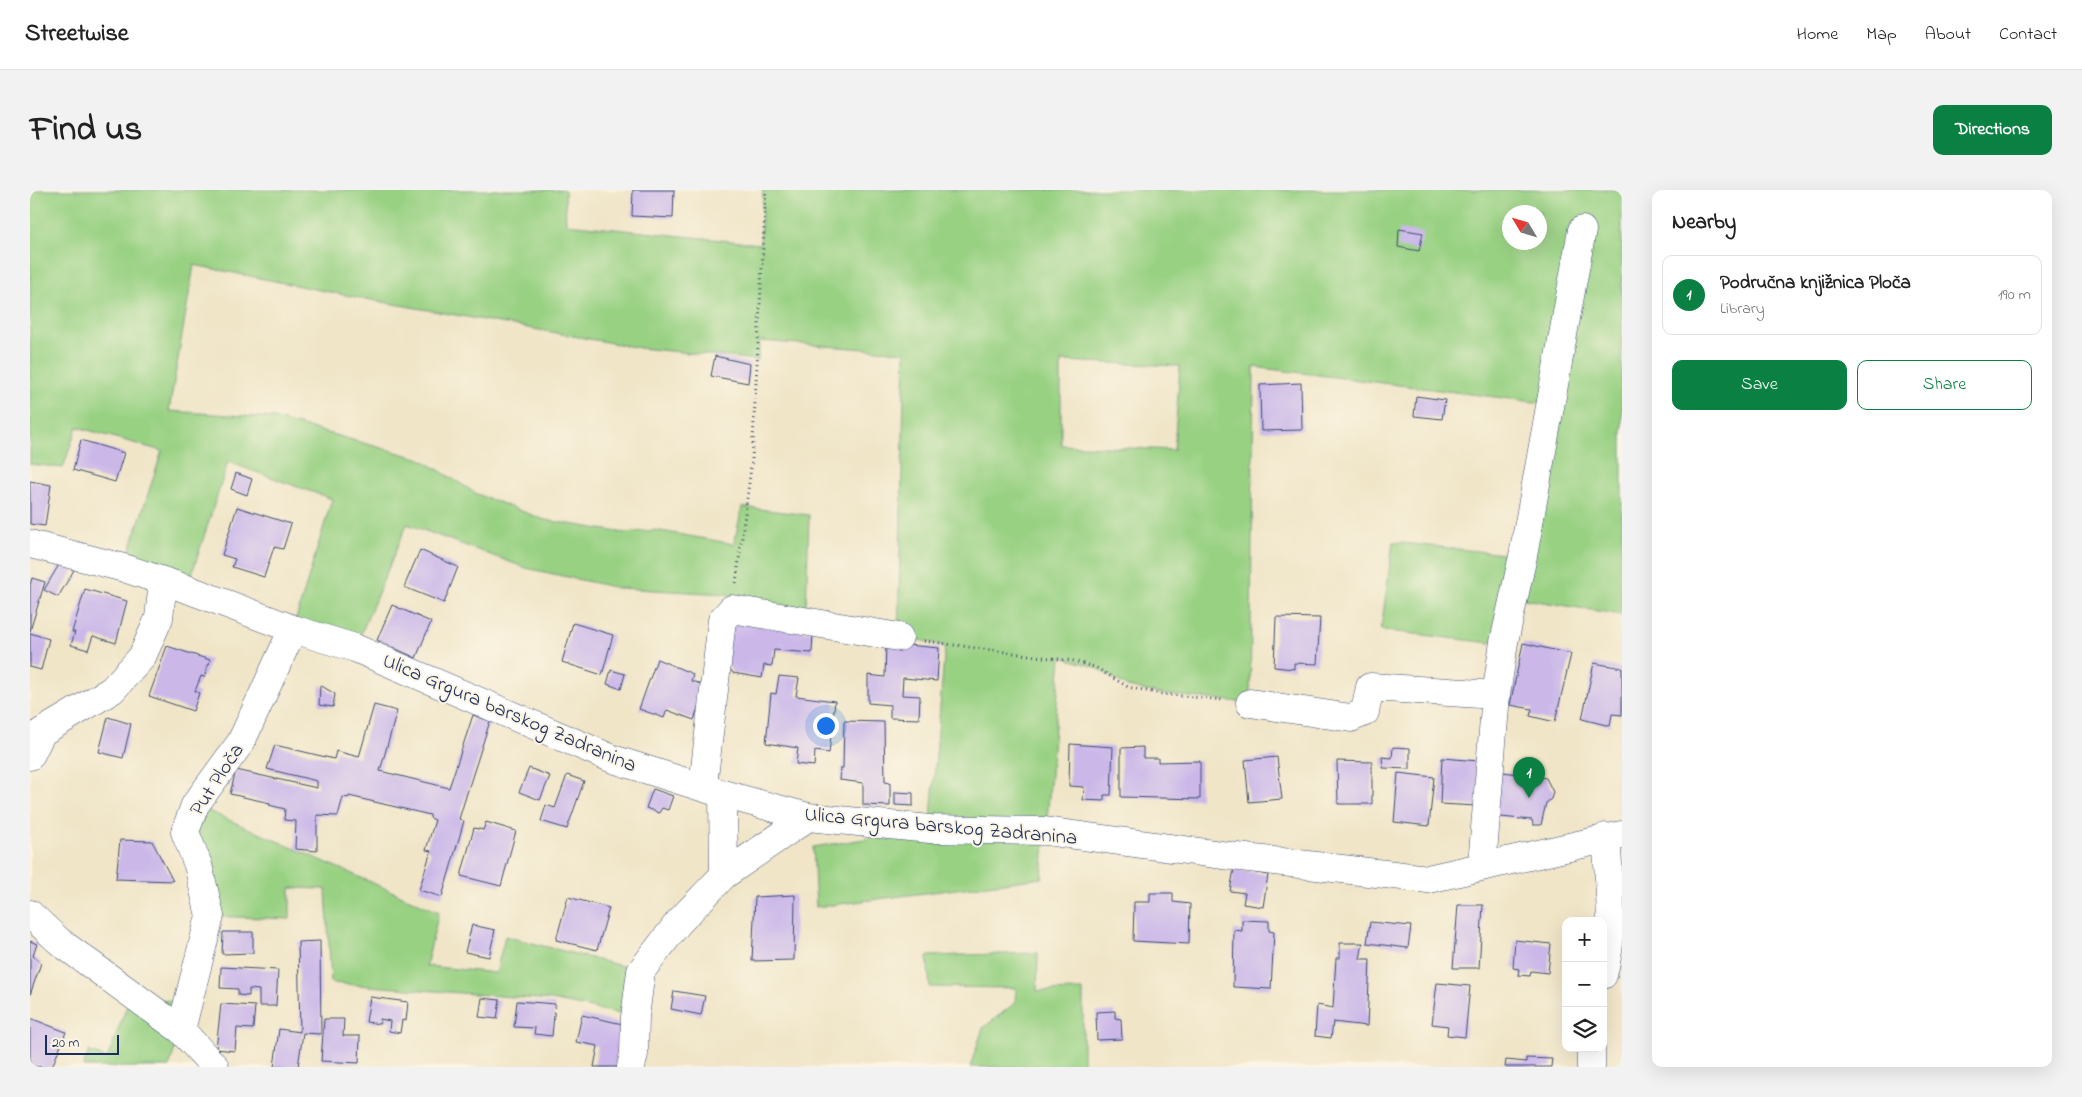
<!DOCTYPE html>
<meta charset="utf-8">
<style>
body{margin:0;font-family:"Indie Flower",sans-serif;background:#f2f2f2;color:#222}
.controls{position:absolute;right:15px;bottom:15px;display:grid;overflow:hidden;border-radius:10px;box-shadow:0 5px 20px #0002}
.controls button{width:45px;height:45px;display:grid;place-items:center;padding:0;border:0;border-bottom:1px solid #e0e0e0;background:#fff;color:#222;font:25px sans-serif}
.compass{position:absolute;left:1472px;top:15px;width:45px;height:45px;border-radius:50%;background:#fff;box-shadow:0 5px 20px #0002;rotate:308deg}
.scale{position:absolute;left:15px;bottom:12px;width:74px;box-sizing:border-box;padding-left:5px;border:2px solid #1b2f5e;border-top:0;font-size:14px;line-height:18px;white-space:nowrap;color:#1b2f5e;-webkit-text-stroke:4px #fcf5e5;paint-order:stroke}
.you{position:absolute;left:795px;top:535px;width:18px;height:18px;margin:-12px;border:4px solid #fff;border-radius:50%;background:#1a73e8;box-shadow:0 0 0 8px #1a73e833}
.badge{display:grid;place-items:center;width:32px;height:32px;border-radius:50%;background:#0b8043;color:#fff;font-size:16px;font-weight:700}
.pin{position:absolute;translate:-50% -41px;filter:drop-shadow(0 1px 2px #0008)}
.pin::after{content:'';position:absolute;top:26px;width:18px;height:15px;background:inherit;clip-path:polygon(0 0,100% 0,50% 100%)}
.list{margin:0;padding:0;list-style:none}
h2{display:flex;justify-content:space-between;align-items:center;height:65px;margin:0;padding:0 20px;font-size:21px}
h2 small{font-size:16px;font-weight:400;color:#767676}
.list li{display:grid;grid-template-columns:32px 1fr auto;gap:15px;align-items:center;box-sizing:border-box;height:80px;margin:0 10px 10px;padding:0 10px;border:1px solid #e0e0e0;border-radius:10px}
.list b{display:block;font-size:19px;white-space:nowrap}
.list p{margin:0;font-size:16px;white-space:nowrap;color:#767676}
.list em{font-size:16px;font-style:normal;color:#767676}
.actions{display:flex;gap:10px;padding:15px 20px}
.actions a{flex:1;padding:11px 0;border:1px solid #0b8043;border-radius:10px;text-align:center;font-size:18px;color:#0b8043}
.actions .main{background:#0b8043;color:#fff}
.icon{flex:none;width:28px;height:28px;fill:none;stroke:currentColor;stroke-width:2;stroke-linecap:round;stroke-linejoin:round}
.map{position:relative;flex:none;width:1592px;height:877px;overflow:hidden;border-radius:10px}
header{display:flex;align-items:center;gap:30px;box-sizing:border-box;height:70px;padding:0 25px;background:#fff;border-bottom:1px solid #e0e0e0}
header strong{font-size:24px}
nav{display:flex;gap:28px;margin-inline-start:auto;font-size:18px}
.intro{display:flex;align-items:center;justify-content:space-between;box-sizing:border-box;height:120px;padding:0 30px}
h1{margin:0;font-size:35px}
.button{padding:12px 22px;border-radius:10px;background:#0b8043;color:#fff;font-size:18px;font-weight:700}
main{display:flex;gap:30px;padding:0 30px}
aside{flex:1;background:#fff;border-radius:10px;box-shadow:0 5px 20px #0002}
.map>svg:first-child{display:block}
.green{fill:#99d183;stroke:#5a8070;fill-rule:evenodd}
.building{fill:#cbb8e9}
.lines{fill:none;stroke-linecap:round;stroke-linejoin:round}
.street-casing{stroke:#3b4a6e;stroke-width:29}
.path{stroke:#3b4a6e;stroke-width:3;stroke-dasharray:1 4;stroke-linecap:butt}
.street{stroke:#fff;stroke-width:28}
.labels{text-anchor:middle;stroke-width:4;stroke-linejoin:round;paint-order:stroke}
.street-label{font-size:21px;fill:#1b2f5e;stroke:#fcf5e5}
</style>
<header>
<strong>Streetwise</strong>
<nav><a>Home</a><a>Map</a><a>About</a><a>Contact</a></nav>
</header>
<div class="intro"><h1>Find us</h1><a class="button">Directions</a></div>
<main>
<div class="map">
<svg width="1592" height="877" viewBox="0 0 1592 877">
<rect width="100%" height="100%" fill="#fcf5e5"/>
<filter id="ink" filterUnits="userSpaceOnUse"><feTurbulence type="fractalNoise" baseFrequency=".02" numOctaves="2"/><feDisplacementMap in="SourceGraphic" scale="10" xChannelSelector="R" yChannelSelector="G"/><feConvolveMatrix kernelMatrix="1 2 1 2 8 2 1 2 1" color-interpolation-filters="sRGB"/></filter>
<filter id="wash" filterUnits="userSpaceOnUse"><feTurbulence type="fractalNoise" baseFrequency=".0096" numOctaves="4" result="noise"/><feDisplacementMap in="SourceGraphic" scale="20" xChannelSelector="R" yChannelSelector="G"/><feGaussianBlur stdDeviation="1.12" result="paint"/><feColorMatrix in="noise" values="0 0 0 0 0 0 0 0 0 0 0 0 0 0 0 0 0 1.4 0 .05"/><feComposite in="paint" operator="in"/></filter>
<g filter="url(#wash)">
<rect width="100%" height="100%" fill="#f0e5c7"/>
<path class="green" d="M 0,0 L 535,0 L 536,34 L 730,54 L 733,0 L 1592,0 L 1592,425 L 1483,407 L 1461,453 L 1351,440 L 1363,352 L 1493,366 L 1521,214 L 1224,177 L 1220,513 L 1131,504 L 1098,497 L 1065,477 L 1031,467 L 1012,688 L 786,717 L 783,657 L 900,639 L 915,456 L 868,445 L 875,162 L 730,151 L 728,170 L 610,158 L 325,107 L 164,75 L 139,221 L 244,228 L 391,269 L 447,304 L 515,330 L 595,343 L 625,340 L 704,354 L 712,317 L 779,325 L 776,423 L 695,404 L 588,398 L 496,378 L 377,334 L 325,458 L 263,439 L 302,309 L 198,272 L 157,399 L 94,378 L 132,261 L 47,237 L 33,278 L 0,274 ZM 1480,22 L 1510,22 L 1510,52 L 1480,52 ZM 1031,171 L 1150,176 L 1144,260 L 1031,255 Z
M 165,615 L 409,722 L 396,776 L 466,783 L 475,746 L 611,781 L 605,827 L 522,810 L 301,793 L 296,699 L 260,698 L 260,729 L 180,726 L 151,840 L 139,877 L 53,877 L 59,861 L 77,869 L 101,805 L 148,812 L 172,728 Z
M 1008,763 L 1007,801 L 1053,800 L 1053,874 L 1040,877 L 940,877 L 953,838 L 985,813 L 986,798 L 900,797 L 897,766 Z"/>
<g id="blocks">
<path class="building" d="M 603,0 L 644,0 L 643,28 L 602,26 Z
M 1369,39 L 1393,43 L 1389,61 L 1368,57 Z
M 685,166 L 720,174 L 718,193 L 681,186 Z
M 1271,193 L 1272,240 L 1231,241 L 1230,195 Z
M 1386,206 L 1415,210 L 1412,229 L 1384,226 Z
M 51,250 L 94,263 L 85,292 L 43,280 Z
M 206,283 L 222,289 L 217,305 L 201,299 Z
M 0,291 L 21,295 L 15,336 L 0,334 Z
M 207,317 L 261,334 L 253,359 L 244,357 L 234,387 L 202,377 L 205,369 L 192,365 Z
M 390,360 L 428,377 L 414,413 L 374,397 Z
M 30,373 L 44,380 L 28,407 L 14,400 Z
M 2,388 L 15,392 L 0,441 L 0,395 Z
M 55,399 L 97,411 L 86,453 L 63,446 L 58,460 L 41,455 L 45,442 L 42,442 Z
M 362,415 L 401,432 L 386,468 L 347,450 Z
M 1246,427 L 1290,428 L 1287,474 L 1264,473 L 1264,479 L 1244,477 Z
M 700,432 L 783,442 L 782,463 L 744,460 L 742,476 L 734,475 L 732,488 L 703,483 L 696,473 Z
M 543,433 L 583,445 L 572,485 L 532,472 Z
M 0,443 L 19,449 L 11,480 L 0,477 Z
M 856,453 L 909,458 L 907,491 L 873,488 L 872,505 L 890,506 L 889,529 L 860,528 L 860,515 L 838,513 L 838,485 L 855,487 Z
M 1493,453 L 1541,464 L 1525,532 L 1500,526 L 1502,519 L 1480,515 Z
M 137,456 L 180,470 L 174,487 L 171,486 L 165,501 L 169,503 L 163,521 L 119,506 Z
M 627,469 L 663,484 L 661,491 L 675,495 L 664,530 L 637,520 L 634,528 L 609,519 Z
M 1564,473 L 1592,478 L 1592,525 L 1582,524 L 1580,536 L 1552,529 Z
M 581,480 L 595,484 L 591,499 L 577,494 Z
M 749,486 L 769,488 L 766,506 L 805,511 L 799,563 L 785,561 L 784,576 L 766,574 L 768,558 L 736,553 L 741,503 L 746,504 Z
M 290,495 L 305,504 L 303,517 L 289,515 Z
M 344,515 L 367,521 L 350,581 L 419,598 L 443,525 L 460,531 L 437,603 L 429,629 L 434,631 L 412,707 L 389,700 L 401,661 L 396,660 L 405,630 L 400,628 L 400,625 L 319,606 L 318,608 L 313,607 L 308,626 L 287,625 L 287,661 L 265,659 L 266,631 L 254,630 L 255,619 L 239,615 L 240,613 L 200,604 L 206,580 L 287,598 L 287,591 L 237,579 L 245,555 L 304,569 L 306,561 L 329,567 Z
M 78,527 L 101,534 L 93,568 L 69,562 Z
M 814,531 L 854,532 L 855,592 L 860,593 L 860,616 L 833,615 L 833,593 L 810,590 L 811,578 L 813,578 Z
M 1040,554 L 1083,557 L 1081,605 L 1074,605 L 1074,611 L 1053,610 L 1054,597 L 1039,596 Z
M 1113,557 L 1113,568 L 1128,568 L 1128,572 L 1170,571 L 1170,609 L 1091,607 L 1091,558 Z
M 1363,557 L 1380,558 L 1380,579 L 1353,578 L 1352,567 L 1362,568 Z
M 1247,567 L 1252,609 L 1219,612 L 1215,570 Z
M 1412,568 L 1449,571 L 1447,616 L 1410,614 Z
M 1307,571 L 1342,572 L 1342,614 L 1308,614 Z
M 499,578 L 520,586 L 510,610 L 489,602 Z
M 1466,581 L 1516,588 L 1523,602 L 1521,609 L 1516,613 L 1511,635 L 1503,635 L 1502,630 L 1460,626 Z
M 1368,583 L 1404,587 L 1399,636 L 1364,632 Z
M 537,585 L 554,591 L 537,639 L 511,631 L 516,615 L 525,618 Z
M 623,599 L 643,606 L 638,620 L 632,618 L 629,623 L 616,618 Z
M 865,602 L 883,603 L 883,616 L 865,615 Z
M 456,632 L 486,641 L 471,696 L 431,686 L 444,638 L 453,640 Z
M 90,650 L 122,651 L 143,691 L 86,689 Z
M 1204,679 L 1238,685 L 1233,717 L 1213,714 L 1215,703 L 1200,701 Z
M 1120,703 L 1143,703 L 1143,712 L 1160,714 L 1159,754 L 1103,751 L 1104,712 L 1120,712 Z
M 765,705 L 764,770 L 722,771 L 725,707 Z
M 538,707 L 579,718 L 567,760 L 526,750 Z
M 1428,715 L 1453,715 L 1449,778 L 1423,778 Z
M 1212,730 L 1239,731 L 1239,741 L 1244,742 L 1241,799 L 1203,797 L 1204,740 L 1212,741 Z
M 1340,732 L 1381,736 L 1378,758 L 1337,753 Z
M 442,735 L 465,740 L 459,767 L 435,762 Z
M 193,742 L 223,742 L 223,763 L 192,764 Z
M 1485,750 L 1521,754 L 1518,783 L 1501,781 L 1500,786 L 1488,785 L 1489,779 L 1483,778 Z
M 0,751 L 7,754 L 3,766 L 11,773 L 0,805 Z
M 290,751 L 291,844 L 273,843 L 268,877 L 244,877 L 249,839 L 270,842 L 268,752 Z
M 1310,753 L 1333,753 L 1330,769 L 1340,769 L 1337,836 L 1303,832 L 1301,848 L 1285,846 L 1287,815 L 1303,818 L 1306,768 L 1310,768 Z
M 191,777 L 248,780 L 246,816 L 229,816 L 229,800 L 219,799 L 219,806 L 208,805 L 208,799 L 190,798 Z
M 1407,793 L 1440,796 L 1435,847 L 1417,845 L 1418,836 L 1402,834 Z
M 644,801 L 675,806 L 671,825 L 641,819 Z
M 340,807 L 378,812 L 376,831 L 372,830 L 370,843 L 359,841 L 360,831 L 350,829 L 350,834 L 336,832 Z
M 452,808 L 470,810 L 467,829 L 449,827 Z
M 487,811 L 525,814 L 522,846 L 504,844 L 505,838 L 484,837 Z
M 191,814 L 225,816 L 223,839 L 207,838 L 205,861 L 186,859 Z
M 1085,821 L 1085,828 L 1091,829 L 1092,849 L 1067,850 L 1066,822 Z
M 552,825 L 597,835 L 589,877 L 564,877 L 568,856 L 546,852 Z
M 0,828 L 36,842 L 22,877 L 0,877 Z
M 294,829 L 314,829 L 313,846 L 330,846 L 329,873 L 291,871 Z
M 1496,868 L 1522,869 L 1521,877 L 1475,877 L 1476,870 L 1496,872 Z"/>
</g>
</g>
<g filter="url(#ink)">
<use href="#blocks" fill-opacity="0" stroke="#3b4a6e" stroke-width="1"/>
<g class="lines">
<defs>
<path id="street" d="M 0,354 L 94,378 L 157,399 L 263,439 L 325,458 L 583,569 L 693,604 L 778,627 L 900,639 L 1015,641 L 1192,665 L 1398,689 L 1592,645
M 1220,513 L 1321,528 L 1335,522 L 1340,497 L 1466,505
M 0,566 L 12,542 L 82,500 L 112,467 L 129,428 L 133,391
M 673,596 L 692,430 L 702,419 L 869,447
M 693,604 L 694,685
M 1452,675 L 1466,505 L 1474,452 L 1493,366 L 1552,40
M 0,724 L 30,752 L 151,840
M 1573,785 C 1586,740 1579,693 1576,647
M 185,877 L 151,840 L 180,726 L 168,675 L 155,642 L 165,615 L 211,552 L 263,439
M 601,877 L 604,864 L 605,827 L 611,781 L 648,733 L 694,685 L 778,627
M 1561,877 L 1561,858"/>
</defs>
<use href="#street" class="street-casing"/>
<path class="path" d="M 706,393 L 722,270 L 736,0
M 894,451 L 1043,471 L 1065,477 L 1098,497 L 1131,504 L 1194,510"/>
<use href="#street" class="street"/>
</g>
</g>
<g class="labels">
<g class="street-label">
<text transform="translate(480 522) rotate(23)" y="7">Ulica Grgura barskog Zadranina</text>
<text transform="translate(186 589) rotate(-57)" y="7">Put Ploča</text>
<text transform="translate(911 635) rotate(5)" y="7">Ulica Grgura barskog Zadranina</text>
</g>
</g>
</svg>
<div class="controls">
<button>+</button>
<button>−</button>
<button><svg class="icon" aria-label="layers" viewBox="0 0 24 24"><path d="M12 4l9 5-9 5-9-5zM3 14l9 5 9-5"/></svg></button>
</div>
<svg class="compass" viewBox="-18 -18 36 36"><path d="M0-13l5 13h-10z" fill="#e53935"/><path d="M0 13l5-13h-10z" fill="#767676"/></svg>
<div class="scale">20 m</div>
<div class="you"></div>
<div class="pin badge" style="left:1499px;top:608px">1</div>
</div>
<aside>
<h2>Nearby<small></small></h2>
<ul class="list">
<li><span class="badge">1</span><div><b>Područna knjižnica Ploča</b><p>Library</p></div><em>190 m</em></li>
</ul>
<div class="actions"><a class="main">Save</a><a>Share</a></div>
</aside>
</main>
